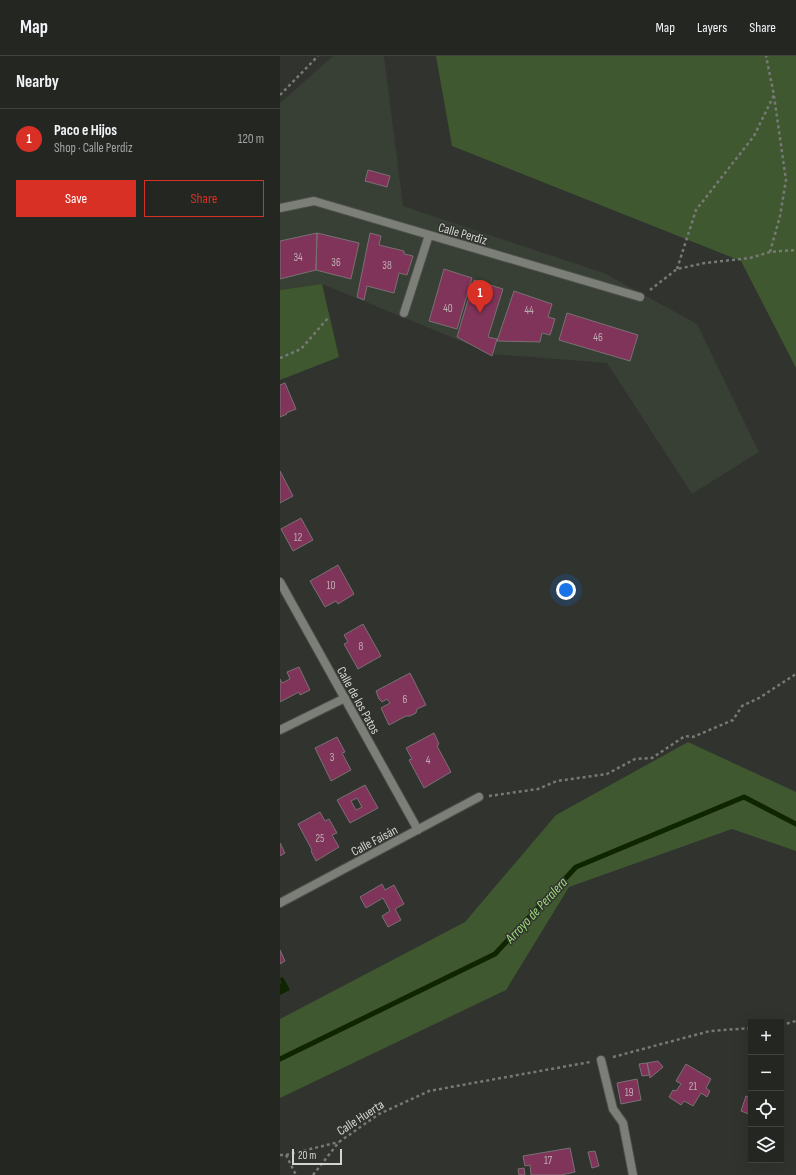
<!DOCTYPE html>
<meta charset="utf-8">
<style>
body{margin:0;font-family:"Sofia Sans Condensed",sans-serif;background:#2c2e2a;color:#f1f3f6}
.controls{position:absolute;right:12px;bottom:12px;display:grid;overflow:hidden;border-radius:0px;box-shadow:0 4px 16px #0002}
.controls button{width:36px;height:36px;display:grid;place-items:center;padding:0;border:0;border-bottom:1px solid #414340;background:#242622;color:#f1f3f6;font:20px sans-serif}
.scale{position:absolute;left:12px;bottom:10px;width:50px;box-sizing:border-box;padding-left:4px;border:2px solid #d3d5d1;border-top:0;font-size:11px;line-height:14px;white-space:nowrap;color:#d3d5d1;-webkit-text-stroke:3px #30332e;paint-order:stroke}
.you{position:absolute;left:286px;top:534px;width:14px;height:14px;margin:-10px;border:3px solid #fff;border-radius:50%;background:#1a73e8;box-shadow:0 0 0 6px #1a73e833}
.badge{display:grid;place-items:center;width:26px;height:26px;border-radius:50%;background:#d93025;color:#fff;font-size:13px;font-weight:700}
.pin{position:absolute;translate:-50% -33px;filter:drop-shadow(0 1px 2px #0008)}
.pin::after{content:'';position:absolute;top:21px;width:14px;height:12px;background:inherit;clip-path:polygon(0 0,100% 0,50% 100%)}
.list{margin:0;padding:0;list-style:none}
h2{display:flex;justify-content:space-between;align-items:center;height:52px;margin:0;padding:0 16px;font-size:17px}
h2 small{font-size:13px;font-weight:400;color:#a3a5a5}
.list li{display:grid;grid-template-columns:26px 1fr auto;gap:12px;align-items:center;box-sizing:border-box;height:60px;padding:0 16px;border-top:1px solid #414340}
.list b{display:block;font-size:15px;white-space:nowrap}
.list p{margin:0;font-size:13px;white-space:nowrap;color:#a3a5a5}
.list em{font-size:13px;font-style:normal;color:#a3a5a5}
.actions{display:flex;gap:8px;padding:12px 16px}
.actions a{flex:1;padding:9px 0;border:1px solid #d93025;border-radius:0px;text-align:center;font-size:14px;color:#d93025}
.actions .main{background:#d93025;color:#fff}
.icon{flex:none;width:22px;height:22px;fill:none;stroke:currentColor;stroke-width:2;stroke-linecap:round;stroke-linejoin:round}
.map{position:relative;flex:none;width:516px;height:1119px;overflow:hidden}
header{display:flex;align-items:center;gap:24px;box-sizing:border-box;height:56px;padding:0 20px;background:#242622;border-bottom:1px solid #414340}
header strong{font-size:19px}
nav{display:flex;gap:22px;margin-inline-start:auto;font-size:14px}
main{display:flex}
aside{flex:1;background:#242622}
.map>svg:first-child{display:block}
.built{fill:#383f34}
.green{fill:#3f5830}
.water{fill:#0f2500}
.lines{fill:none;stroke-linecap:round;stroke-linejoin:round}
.stream{stroke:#0f2500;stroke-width:5}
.building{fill:#803459;stroke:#797174;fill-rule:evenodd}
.street-casing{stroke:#4c4f4a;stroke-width:10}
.path{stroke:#777975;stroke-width:2.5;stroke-dasharray:3 3;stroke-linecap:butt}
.street{stroke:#7b7f78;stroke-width:8}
.labels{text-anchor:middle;stroke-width:3;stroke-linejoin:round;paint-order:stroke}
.number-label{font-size:11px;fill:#beadb3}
.street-label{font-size:13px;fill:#d3d5d1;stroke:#30332e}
.water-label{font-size:14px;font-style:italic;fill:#9dda77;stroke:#30332e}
</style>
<header>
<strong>Map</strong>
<nav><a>Map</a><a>Layers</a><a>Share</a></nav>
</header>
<main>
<aside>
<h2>Nearby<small></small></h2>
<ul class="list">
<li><span class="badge">1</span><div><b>Paco e Hijos</b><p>Shop · Calle Perdiz</p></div><em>120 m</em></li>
</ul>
<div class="actions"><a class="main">Save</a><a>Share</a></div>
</aside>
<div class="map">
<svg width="516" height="1119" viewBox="0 0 516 1119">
<rect width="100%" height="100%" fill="#30332e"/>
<path class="built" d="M 53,0 L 104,0 L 123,150 L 324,217 L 417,268 L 479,396 L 412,438 L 327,307 L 212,298 L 42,228 L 0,234 L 0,47 Z"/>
<path class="green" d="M 156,0 L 516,0 L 516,312 L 461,205 L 172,90 Z
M 42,228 L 59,301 L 0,324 L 0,234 Z
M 408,686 L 516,736 L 516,795 L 452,773 L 289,831 L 226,934 L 0,1042 L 0,963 L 185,866 L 276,759 Z"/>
<path class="water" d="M 3,921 L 10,934 L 0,939 L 0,928 L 1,927 L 0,922 Z"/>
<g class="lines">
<path class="stream" d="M 0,1003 L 215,898 L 296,811 L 464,741 L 516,768"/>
</g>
<path class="building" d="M 88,114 L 110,120 L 107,131 L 85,125 Z
M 37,177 L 36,214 L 0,223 L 0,185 Z
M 37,177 L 79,187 L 71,223 L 36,214 Z
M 90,177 L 101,180 L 99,189 L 124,195 L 124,198 L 133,200 L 127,219 L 119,217 L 114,237 L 87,230 L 84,244 L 77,241 Z
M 164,213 L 192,222 L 177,273 L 149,265 Z
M 194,224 L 223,233 L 208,281 L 217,283 L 212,300 L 177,281 Z
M 234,235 L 272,248 L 268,261 L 275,263 L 270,279 L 262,277 L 260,286 L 217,285 Z
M 287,257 L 358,279 L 350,305 L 279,284 Z
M 5,327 L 16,353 L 6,357 L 7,358 L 0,361 L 0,329 Z
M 0,415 L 13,440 L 0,447 Z
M 21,462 L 33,484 L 13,495 L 1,473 Z
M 58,509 L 74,538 L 58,548 L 56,545 L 45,551 L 30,525 Z
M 83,568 L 101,600 L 78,613 L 64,588 L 68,586 L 64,579 Z
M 19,611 L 30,634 L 20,639 L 19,636 L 0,646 L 0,623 L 2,627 L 10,623 L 7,616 Z
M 130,617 L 146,649 L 137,653 L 136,657 L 130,660 L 126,660 L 109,669 L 101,652 L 110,647 L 107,643 L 102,646 L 99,643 L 96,635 Z
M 154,677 L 159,688 L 157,690 L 171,716 L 144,732 L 129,704 L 132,703 L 126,692 Z
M 57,681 L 65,696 L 62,697 L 71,714 L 51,725 L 35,692 Z
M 85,729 L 98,752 L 70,767 L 57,744 ZM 77,742 L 82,751 L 76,754 L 71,745 Z
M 40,756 L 45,765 L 49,763 L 57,777 L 52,779 L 59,791 L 36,805 L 31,795 L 32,794 L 18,768 Z
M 0,787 L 5,797 L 0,800 Z
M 102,828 L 105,834 L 114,829 L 124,848 L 115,853 L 121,864 L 108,871 L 102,860 L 110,855 L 103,842 L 86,852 L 80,841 Z
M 0,894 L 5,905 L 0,908 Z
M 378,1005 L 383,1011 L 370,1022 L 367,1007 Z
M 367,1007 L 370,1019 L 362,1020 L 359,1008 Z
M 406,1008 L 431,1023 L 426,1032 L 430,1035 L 427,1041 L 421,1037 L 413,1050 L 404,1045 L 401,1049 L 389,1041 L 393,1034 L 396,1035 L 401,1028 L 396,1025 Z
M 357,1023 L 361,1044 L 341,1048 L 337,1027 Z
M 466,1040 L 471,1042 L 471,1059 L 461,1055 Z
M 290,1092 L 295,1116 L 281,1119 L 251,1119 L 250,1109 L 245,1110 L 243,1100 Z
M 315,1095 L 319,1110 L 312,1112 L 308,1096 Z
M 244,1112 L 245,1119 L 239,1119 L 238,1113 Z"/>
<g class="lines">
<defs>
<path id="street" d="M 0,152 L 34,145 L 360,241
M 124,257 L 149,179
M 0,526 L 138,774
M 0,674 L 65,642
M 0,847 L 199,741
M 321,1004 L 333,1053 L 343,1067 L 353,1119"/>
</defs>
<use href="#street" class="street-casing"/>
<path class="path" d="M 0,39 L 38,0
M 490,196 L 500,160 L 506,124 L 494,40
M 397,213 L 416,154 L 474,80 L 494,39 L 486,0
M 370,234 L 397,213 L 425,207 L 470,202 L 490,196 L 516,194
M 0,302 L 21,293 L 48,262
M 209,740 L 258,733 L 277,725 L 327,718 L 355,703 L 372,702 L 405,680 L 413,681 L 453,664 L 462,650 L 479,642 L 516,618
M 501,969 L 516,965
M 333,1001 L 430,975 L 471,972
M 0,1099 L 6,1099 L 16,1119
M 6,1099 L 59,1086
M 33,1119 L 59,1086 L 99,1058 L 149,1035 L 310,1006"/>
<use href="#street" class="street"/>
</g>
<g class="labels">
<g class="number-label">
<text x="18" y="205">34</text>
<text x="56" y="210">36</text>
<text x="107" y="213">38</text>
<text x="168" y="256">40</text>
<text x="249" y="258">44</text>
<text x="318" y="285">46</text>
<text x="18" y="485">12</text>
<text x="51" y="533">10</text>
<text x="81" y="594">8</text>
<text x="125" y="647">6</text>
<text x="52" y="705">3</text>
<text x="148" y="708">4</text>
<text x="40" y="786">25</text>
<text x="413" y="1034">21</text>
<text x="349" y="1040">19</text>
<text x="268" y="1108">17</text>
</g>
<g class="street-label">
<text transform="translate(183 177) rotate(16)" y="5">Calle Perdiz</text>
<text transform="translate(79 644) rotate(61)" y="5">Calle de los Patos</text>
<text transform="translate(94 784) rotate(-28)" y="5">Calle Faisán</text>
<text transform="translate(80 1061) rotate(-33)" y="5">Calle Huerta</text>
</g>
<g class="water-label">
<text transform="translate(256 854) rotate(-47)" y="5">Arroyo de Peralera</text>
</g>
</g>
</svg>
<div class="controls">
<button>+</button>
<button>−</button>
<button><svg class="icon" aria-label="locate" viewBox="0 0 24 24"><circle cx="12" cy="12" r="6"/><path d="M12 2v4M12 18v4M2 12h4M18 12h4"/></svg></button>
<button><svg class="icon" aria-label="layers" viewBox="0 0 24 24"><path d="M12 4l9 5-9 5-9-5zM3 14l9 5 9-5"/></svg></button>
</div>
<div class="scale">20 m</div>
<div class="you"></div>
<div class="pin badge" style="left:200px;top:257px">1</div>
</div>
</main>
